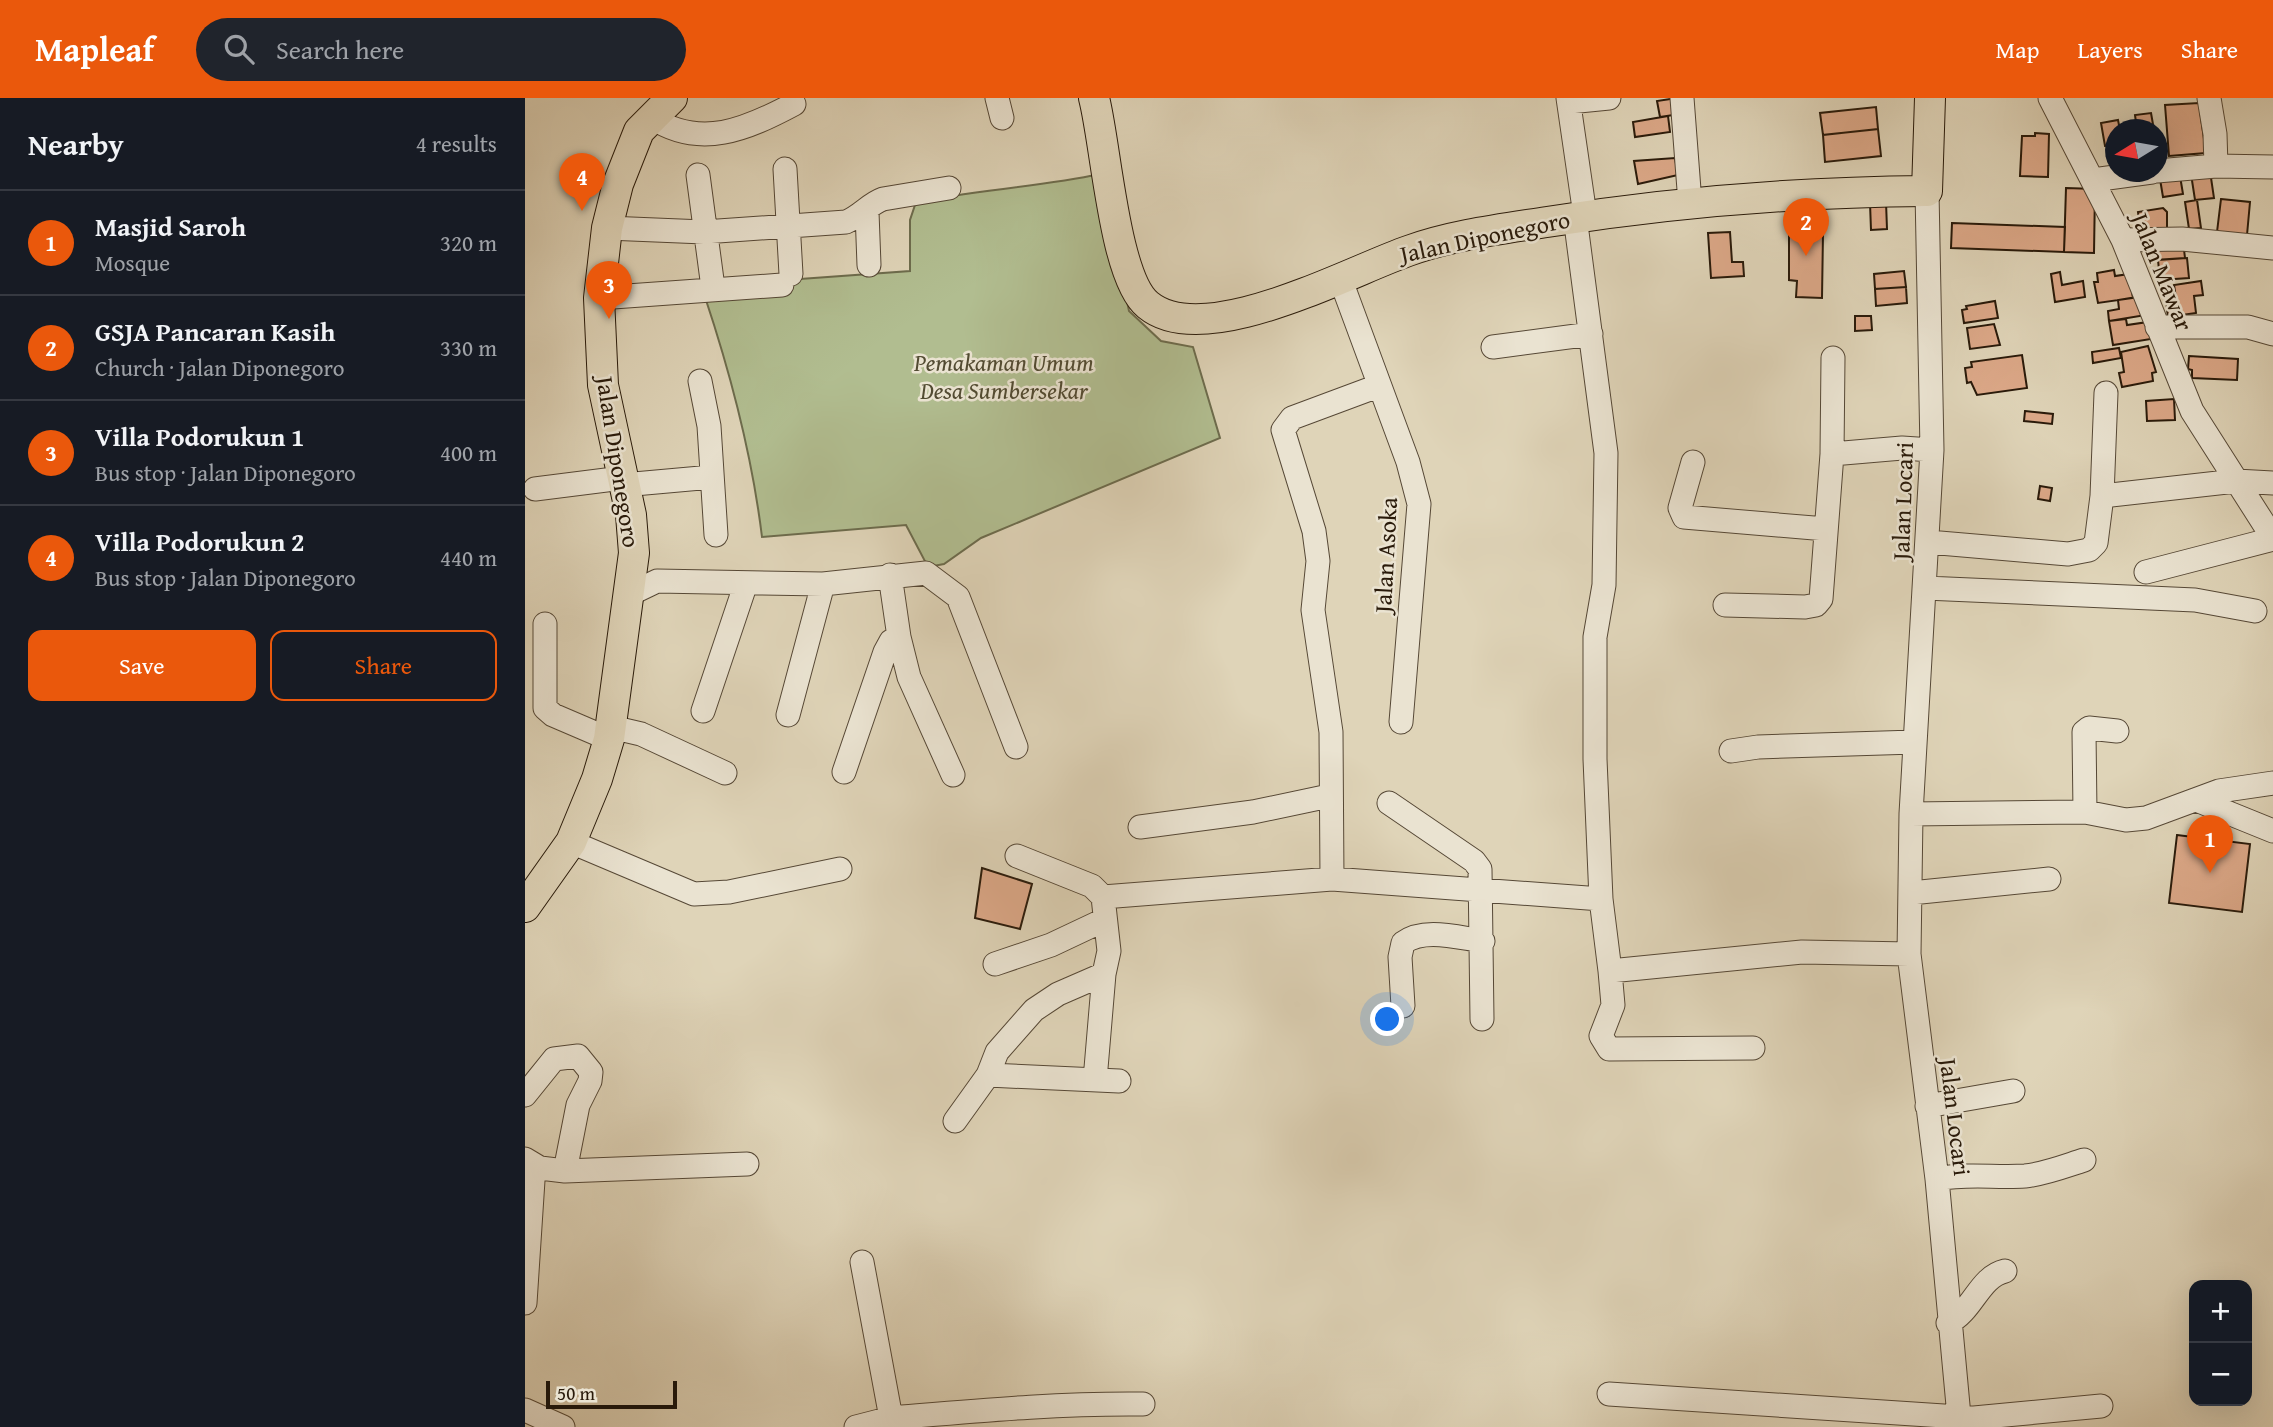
<!DOCTYPE html>
<meta charset="utf-8">
<style>
body{margin:0;font-family:"Gentium Book Plus",serif;background:#20242c;color:#f1f3f6}
.controls{position:absolute;right:21px;bottom:21px;display:grid;overflow:hidden;border-radius:14px;box-shadow:0 7px 28px #0002}
.controls button{width:63px;height:63px;display:grid;place-items:center;padding:0;border:0;border-bottom:2px solid #363941;background:#171b24;color:#f1f3f6;font:35px sans-serif}
.compass{position:absolute;left:1580px;top:21px;width:63px;height:63px;border-radius:50%;background:#171b24;box-shadow:0 7px 28px #0002;rotate:259deg}
.scale{position:absolute;left:21px;bottom:18px;width:131px;box-sizing:border-box;padding-left:7px;border:4px solid #291a0a;border-top:0;font-size:19px;line-height:24px;white-space:nowrap;color:#291a0a;-webkit-text-stroke:5px #eae3d1;paint-order:stroke}
.you{position:absolute;left:863px;top:922px;width:24px;height:24px;margin:-18px;border:5px solid #fff;border-radius:50%;background:#1a73e8;box-shadow:0 0 0 10px #1a73e833}
.badge{display:grid;place-items:center;width:46px;height:46px;border-radius:50%;background:#ea580c;color:#fff;font-size:23px;font-weight:700}
.pin{position:absolute;translate:-50% -58px;filter:drop-shadow(0 2px 4px #0008)}
.pin::after{content:'';position:absolute;top:37px;width:24px;height:21px;background:inherit;clip-path:polygon(0 0,100% 0,50% 100%)}
.list{margin:0;padding:0;list-style:none}
h2{display:flex;justify-content:space-between;align-items:center;height:91px;margin:0;padding:0 28px;font-size:30px}
h2 small{font-size:23px;font-weight:400;color:#9ea1a6}
.list li{display:grid;grid-template-columns:46px 1fr auto;gap:21px;align-items:center;box-sizing:border-box;height:105px;padding:0 28px;border-top:2px solid #363941}
.list b{display:block;font-size:26px;white-space:nowrap}
.list p{margin:0;font-size:23px;white-space:nowrap;color:#9ea1a6}
.list em{font-size:23px;font-style:normal;color:#9ea1a6}
.actions{display:flex;gap:14px;padding:21px 28px}
.actions a{flex:1;padding:16px 0;border:2px solid #ea580c;border-radius:14px;text-align:center;font-size:24px;color:#ea580c}
.actions .main{background:#ea580c;color:#fff}
.icon{flex:none;width:38px;height:38px;fill:none;stroke:currentColor;stroke-width:2;stroke-linecap:round;stroke-linejoin:round}
.map{position:relative;flex:none;width:1748px;height:1329px;overflow:hidden}
header{display:flex;align-items:center;gap:42px;box-sizing:border-box;height:98px;padding:0 35px;background:#ea580c;color:#fff}
header strong{font-size:33px}
nav{display:flex;gap:38px;margin-inline-start:auto;font-size:24px}
.search{width:490px;height:63px;background:#20242c;display:flex;align-items:center;gap:18px;box-sizing:border-box;padding:0 24px;border-radius:38px;color:#9ea1a6;font-size:26px}
main{display:flex}
aside{flex:1;background:#171b24}
.map>svg:first-child{display:block}
.green{fill:#b1bd90;stroke:#6d6c4d;stroke-width:2}
.building{fill:#dca888;stroke:#291a0a;stroke-width:2}
.lines{fill:none;stroke-linecap:round;stroke-linejoin:round}
.minor-casing{stroke:#564836;stroke-width:25}
.major-casing{stroke:#291a0a;stroke-width:32}
.minor{stroke:#eae3d1;stroke-width:23}
.major{stroke:#dfd4b8;stroke-width:30}
.labels{text-anchor:middle;stroke-width:5;stroke-linejoin:round;paint-order:stroke}
.street-label{font-size:24px;fill:#291a0a;stroke:#eae3d1}
.park-label{font-size:24px;font-style:italic;fill:#524b32;stroke:#eae3d1}
</style>
<header>
<strong>Mapleaf</strong>
<div class="search"><svg class="icon" aria-label="search" viewBox="0 0 24 24"><circle cx="10" cy="10" r="6"/><path d="M15 15l6 6"/></svg>Search here</div>
<nav><a>Map</a><a>Layers</a><a>Share</a></nav>
</header>
<main>
<aside>
<h2>Nearby<small>4 results</small></h2>
<ul class="list">
<li><span class="badge">1</span><div><b>Masjid Saroh</b><p>Mosque</p></div><em>320 m</em></li>
<li><span class="badge">2</span><div><b>GSJA Pancaran Kasih</b><p>Church · Jalan Diponegoro</p></div><em>330 m</em></li>
<li><span class="badge">3</span><div><b>Villa Podorukun 1</b><p>Bus stop · Jalan Diponegoro</p></div><em>400 m</em></li>
<li><span class="badge">4</span><div><b>Villa Podorukun 2</b><p>Bus stop · Jalan Diponegoro</p></div><em>440 m</em></li>
</ul>
<div class="actions"><a class="main">Save</a><a>Share</a></div>
</aside>
<div class="map">
<svg width="1748" height="1329" viewBox="0 0 1748 1329">
<rect width="100%" height="100%" fill="#dfd4b8"/>
<filter id="stains"><feTurbulence type="fractalNoise" baseFrequency=".00286" numOctaves="4"/><feColorMatrix values="0 0 0 0 .2 0 0 0 0 .09 0 0 0 0 .02 0 0 0 .5 -.17"/></filter>
<radialGradient id="worn" r=".72"><stop offset=".6" stop-color="#630" stop-opacity="0"/><stop offset="1" stop-color="#630" stop-opacity=".3"/></radialGradient>
<path class="green" d="M 575,76 L 604,213 L 636,243 L 668,249 L 695,340 L 456,440 L 419,466 L 403,469 L 381,427 L 237,439 C 227,357 206,277 180,199 L 139,191 L 385,173 L 385,122 L 391,104 C 452,92 514,89 575,76 Z"/>
<path class="building" d="M 1152,0 L 1155,16 L 1135,19 L 1132,3 Z
M 1674,5 L 1681,55 L 1644,58 L 1640,7 Z
M 1351,9 L 1353,31 L 1298,37 L 1295,15 Z
M 1626,15 L 1629,32 L 1612,32 L 1610,17 Z
M 1143,18 L 1145,34 L 1110,39 L 1108,24 Z
M 1593,22 L 1595,32 L 1590,32 L 1590,47 L 1580,48 L 1576,25 Z
M 1353,31 L 1356,58 L 1300,64 L 1298,37 Z
M 1510,35 L 1524,36 L 1523,79 L 1495,78 L 1497,38 L 1510,38 Z
M 1150,60 L 1153,77 L 1113,86 L 1109,63 Z
M 1654,72 L 1658,96 L 1638,99 L 1634,75 Z
M 1685,73 L 1689,100 L 1670,102 L 1666,76 Z
M 1541,90 L 1570,91 L 1569,155 L 1539,154 Z
M 1696,101 L 1725,104 L 1722,137 L 1692,134 Z
M 1672,102 L 1676,130 L 1664,131 L 1660,104 Z
M 1361,104 L 1362,131 L 1346,132 L 1345,105 Z
M 1638,110 L 1642,114 L 1642,131 L 1616,135 L 1613,114 Z
M 1427,125 L 1540,129 L 1539,154 L 1426,150 Z
M 1205,134 L 1207,164 L 1218,164 L 1219,178 L 1186,180 L 1183,135 Z
M 1264,135 L 1298,135 L 1297,200 L 1271,199 L 1272,183 L 1264,182 Z
M 1658,143 L 1660,160 L 1629,162 L 1627,145 Z
M 1662,160 L 1664,180 L 1635,182 L 1633,162 Z
M 1589,172 L 1590,178 L 1604,176 L 1608,200 L 1573,205 L 1569,184 L 1573,184 L 1572,175 Z
M 1379,173 L 1381,189 L 1350,191 L 1349,176 Z
M 1535,174 L 1537,187 L 1558,183 L 1560,199 L 1530,204 L 1526,176 Z
M 1676,183 L 1678,197 L 1669,198 L 1671,215 L 1643,219 L 1641,202 L 1651,200 L 1649,187 Z
M 1381,189 L 1382,205 L 1351,208 L 1350,191 Z
M 1618,198 L 1621,217 L 1584,223 L 1583,213 L 1594,211 L 1593,202 Z
M 1470,203 L 1473,220 L 1439,225 L 1437,212 L 1442,211 L 1441,208 Z
M 1330,218 L 1346,218 L 1347,232 L 1330,233 Z
M 1601,221 L 1602,227 L 1623,224 L 1626,241 L 1588,247 L 1584,223 Z
M 1469,226 L 1475,247 L 1445,251 L 1442,230 Z
M 1623,248 L 1631,274 L 1627,275 L 1628,283 L 1597,289 L 1594,275 L 1599,274 L 1596,254 Z
M 1594,250 L 1596,260 L 1568,265 L 1567,254 Z
M 1497,257 L 1502,290 L 1452,297 L 1446,284 L 1442,285 L 1440,270 L 1447,269 L 1446,264 Z
M 1664,258 L 1713,261 L 1712,282 L 1667,280 L 1667,272 L 1663,271 Z
M 1649,301 L 1650,322 L 1622,323 L 1621,303 Z
M 1500,313 L 1528,316 L 1527,326 L 1499,323 Z
M 1515,388 L 1527,390 L 1525,403 L 1513,401 Z
M 1652,737 L 1725,746 L 1717,814 L 1644,805 Z
M 457,770 L 507,786 L 495,831 L 450,820 Z"/>
<g class="lines">
<defs>
<path id="minor" d="M 472,0 L 477,20
M 1043,0 L 1060,117
M 1157,0 L 1165,105
M 1525,0 L 1598,142 L 1667,313 L 1748,440
M 1044,4 L 1084,0
M 126,19 C 175,52 222,31 269,6
M 1691,68 L 1748,69
M 260,71 L 266,176
M 1632,73 L 1691,68 L 1690,36 L 1684,0
M 173,77 L 187,182
M 1568,82 L 1627,74
M 1402,93 L 1407,352 L 1386,716 L 1384,856 L 1412,1081 L 1435,1329
M 342,114 L 344,167
M 1050,119 L 1081,355 L 1079,487 L 1070,539 L 1070,661 L 1076,801 L 1085,873 L 1277,854 L 1384,856
M 82,130 L 179,134 L 321,124 C 336,118 344,106 358,101 L 424,90
M 1598,142 L 1657,141 L 1748,150
M 815,180 L 883,364 L 894,406 L 876,624
M 74,200 L 257,187
M 1632,229 L 1723,229 L 1748,236
M 968,249 L 1066,236
M 175,283 L 184,328 L 191,437
M 1307,356 L 1308,260
M 1168,364 L 1155,410 L 1159,419 L 1301,431
M 98,387 L 187,379
M 10,391 L 97,380
M 1577,398 L 1581,295
M 1403,444 L 1543,456 L 1564,452 L 1571,445 L 1577,398 L 1711,383 L 1748,385
M 1621,474 L 1748,441
M 365,477 L 374,539 L 384,579 L 428,677
M 1400,490 L 1670,502 L 1730,513
M 103,497 L 132,483 L 298,486 L 401,475 L 433,499 L 491,649
M 1200,507 L 1280,509 L 1291,507 L 1296,501 L 1307,356 L 1377,350 L 1407,352
M 20,526 L 20,610 L 28,617 L 84,641
M 178,613 L 221,485
M 263,617 L 298,486
M 86,629 L 116,636 L 200,675
M 1206,653 L 1233,649 L 1390,644
M 319,674 L 360,554 L 366,543 L 374,539
M 1674,703 L 1748,733
M 864,705 L 949,763 L 955,771 L 957,921
M 1560,714 L 1559,634 L 1564,630 L 1592,633
M 1386,716 L 1560,714 L 1601,722 L 1621,720 L 1694,693 L 1748,685
M 615,729 L 728,714 L 804,698
M 46,744 L 169,796 L 204,794 L 315,771
M 492,758 L 567,788 L 578,799 L 807,781 L 1076,801
M 807,781 L 806,634 L 788,512 L 793,463 L 789,433 L 758,332 L 767,320 L 853,288
M 1386,795 L 1524,781
M 470,866 L 526,847 L 579,822
M 1085,873 L 1088,907 L 1076,938 L 1084,951 L 1228,950
M 878,908 L 875,859 L 878,845 C 899,829 934,840 958,843
M 463,977 L 594,983
M 570,982 L 579,876 L 584,853 L 578,799
M 0,997 L 29,961 L 53,958 L 66,974 L 65,983 L 53,1007 L 40,1073
M 1402,1008 L 1488,993
M 430,1023 L 463,977 L 472,954 L 509,912 L 533,896 L 579,876
M 0,1061 L 15,1070 L 40,1073 L 222,1066
M 1412,1081 C 1443,1075 1470,1080 1500,1078 C 1520,1076 1540,1068 1559,1062
M 0,1205 L 9,1067
M 1423,1225 C 1448,1213 1454,1179 1480,1173
M 1084,1296 L 1449,1320 L 1576,1308
M 0,1312 L 38,1329
M 366,1320 C 450,1313 533,1305 618,1306
M 331,1329 L 366,1320 L 337,1164"/>
<path id="major" d="M 569,0 C 581,46 589,180 623,207 C 679,253 823,174 883,153 C 927,137 977,131 1022,124 C 1148,104 1275,94 1402,93 L 1405,0
M 0,809 L 46,744 L 72,681 L 84,641 L 109,455 L 106,417 L 78,287 L 74,200 L 82,130 L 93,86 L 114,33 L 147,0"/>
</defs>
<use href="#minor" class="minor-casing"/>
<use href="#major" class="major-casing"/>
<use href="#minor" class="minor"/>
<use href="#major" class="major"/>
</g>
<g class="labels">
<g class="street-label">
<text transform="translate(960 139) rotate(-12)" y="8">Jalan Diponegoro</text>
<text transform="translate(1637 174) rotate(68)" y="8">Jalan Mawar</text>
<text transform="translate(93 364) rotate(81)" y="8">Jalan Diponegoro</text>
<text transform="translate(1378 403) rotate(-88)" y="8">Jalan Locari</text>
<text transform="translate(861 457) rotate(-87)" y="8">Jalan Asoka</text>
<text transform="translate(1430 1019) rotate(83)" y="8">Jalan Locari</text>
</g>
<g class="park-label">
<text x="479" y="273">Pemakaman Umum<tspan x="479" dy="28">Desa Sumbersekar</tspan></text>
</g>
</g>
<rect width="100%" height="100%" filter="url(#stains)"/>
<rect width="100%" height="100%" fill="url(#worn)"/>
</svg>
<div class="controls">
<button>+</button>
<button>−</button>
</div>
<svg class="compass" viewBox="-18 -18 36 36"><path d="M0-13l5 13h-10z" fill="#e53935"/><path d="M0 13l5-13h-10z" fill="#9ea1a6"/></svg>
<div class="scale">50 m</div>
<div class="you"></div>
<div class="pin badge" style="left:1685px;top:775px">1</div>
<div class="pin badge" style="left:1281px;top:158px">2</div>
<div class="pin badge" style="left:84px;top:221px">3</div>
<div class="pin badge" style="left:57px;top:113px">4</div>
</div>
</main>
